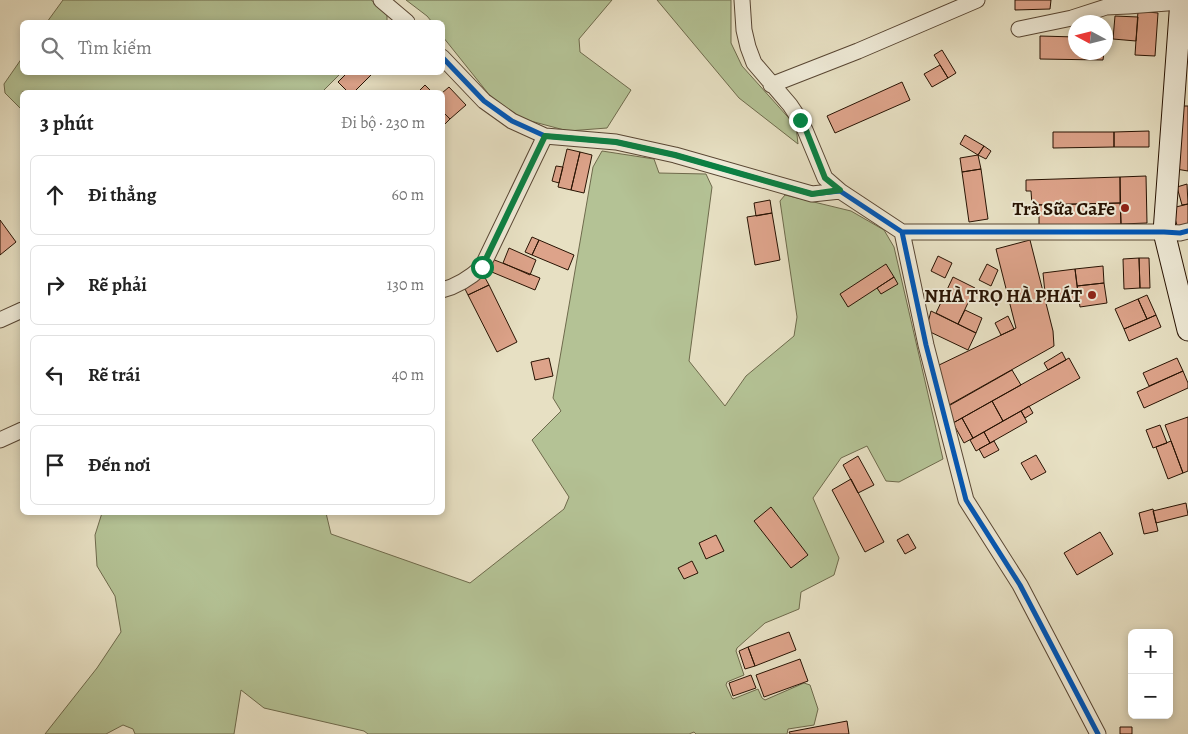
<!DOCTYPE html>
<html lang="vi">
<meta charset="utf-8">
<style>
body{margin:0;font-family:Alegreya,serif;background:#f2f2f2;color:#222}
.controls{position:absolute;right:15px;bottom:15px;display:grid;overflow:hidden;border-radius:8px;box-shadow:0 2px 8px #0003}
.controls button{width:45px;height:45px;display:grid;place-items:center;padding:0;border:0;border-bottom:1px solid #e0e0e0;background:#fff;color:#222;font:25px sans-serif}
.compass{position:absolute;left:1068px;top:15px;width:45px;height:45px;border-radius:50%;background:#fff;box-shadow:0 2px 8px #0003;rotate:277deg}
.stop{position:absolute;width:15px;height:15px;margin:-11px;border:4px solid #0b8043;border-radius:50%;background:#fff}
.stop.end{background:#0b8043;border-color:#fff;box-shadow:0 1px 5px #0008}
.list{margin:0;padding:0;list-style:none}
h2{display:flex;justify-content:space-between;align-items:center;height:65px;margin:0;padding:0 20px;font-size:21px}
h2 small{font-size:16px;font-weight:400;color:#767676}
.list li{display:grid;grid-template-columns:32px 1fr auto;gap:15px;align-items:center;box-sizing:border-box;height:80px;margin:0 10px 10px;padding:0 10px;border:1px solid #e0e0e0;border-radius:8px}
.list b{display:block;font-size:19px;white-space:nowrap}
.list em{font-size:16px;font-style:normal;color:#767676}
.icon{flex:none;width:28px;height:28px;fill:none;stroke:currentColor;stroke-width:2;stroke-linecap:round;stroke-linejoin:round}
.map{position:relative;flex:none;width:1188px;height:734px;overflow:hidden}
.search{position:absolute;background:#fff;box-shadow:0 2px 8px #0003;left:20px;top:20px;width:425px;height:55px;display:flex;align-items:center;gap:12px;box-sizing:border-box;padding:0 18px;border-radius:8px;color:#767676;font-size:19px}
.panel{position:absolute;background:#fff;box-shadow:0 2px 8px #0003;left:20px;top:90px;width:425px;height:425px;border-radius:8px}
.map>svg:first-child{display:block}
.green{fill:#b4c295;stroke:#6e6a4c}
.building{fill:#dda38a;stroke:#281303}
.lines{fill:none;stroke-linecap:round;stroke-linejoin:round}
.street-casing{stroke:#584633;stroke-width:17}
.secondary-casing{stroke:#281303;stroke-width:23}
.street{stroke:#efebd8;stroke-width:15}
.secondary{stroke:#efebd8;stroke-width:21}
.cycleway-casing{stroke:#efebd8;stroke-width:8}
.cycleway{stroke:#0057b8;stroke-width:5}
.route{stroke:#0b8043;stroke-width:6}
.poi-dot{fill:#8f2418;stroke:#efebd8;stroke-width:2}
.labels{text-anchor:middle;stroke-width:4;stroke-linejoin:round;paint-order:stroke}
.poi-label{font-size:19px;font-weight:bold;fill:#281303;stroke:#efebd8;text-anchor:end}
</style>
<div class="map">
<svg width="1188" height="734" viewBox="0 0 1188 734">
<rect width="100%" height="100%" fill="#e7e0c3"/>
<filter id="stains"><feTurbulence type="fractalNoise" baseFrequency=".004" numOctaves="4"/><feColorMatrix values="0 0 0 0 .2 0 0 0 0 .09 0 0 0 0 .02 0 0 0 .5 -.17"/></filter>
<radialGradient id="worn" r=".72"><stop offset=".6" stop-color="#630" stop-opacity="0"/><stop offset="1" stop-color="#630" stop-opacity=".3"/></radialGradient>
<path class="green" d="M 63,0 L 371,0 L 387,12 L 387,22 L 47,22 Z
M 406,0 L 612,0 L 579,39 L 580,52 L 631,90 L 607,128 L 568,131 L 523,119 L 491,97 L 443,37 L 442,22 L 432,22 L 427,16 Z
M 657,0 L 731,0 L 731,43 L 742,66 L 796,126 L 798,144 L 739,98 Z
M 22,58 L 22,72 L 341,73 L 322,92 L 22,92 L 22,110 L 5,93 L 4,84 Z
M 602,151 L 654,159 L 659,173 L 706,174 L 712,187 L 689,361 L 725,406 L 746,376 L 794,336 L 797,317 L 780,201 L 785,195 L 851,211 L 884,230 L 894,247 L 943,459 L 899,482 L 886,481 L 867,446 L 841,458 L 813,498 L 839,558 L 834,575 L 801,592 L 799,609 L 765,623 L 737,648 L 736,651 L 744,675 L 727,682 L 726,685 L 732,698 L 733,699 L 758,689 L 762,698 L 765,700 L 804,683 L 810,685 L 818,709 L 814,725 L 788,729 L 787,734 L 696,734 L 694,732 L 689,734 L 368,734 L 364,731 L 264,708 L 241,690 L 234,734 L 135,734 L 133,729 L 123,725 L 106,734 L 45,734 L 97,668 L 121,632 L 115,596 L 97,566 L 95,535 L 102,513 L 326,513 L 331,534 L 470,583 L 564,509 L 569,497 L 532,440 L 561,411 L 553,398 L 593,167 Z"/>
<path class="building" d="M 1015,0 L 1051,0 L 1050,9 L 1015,10 Z
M 1138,11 L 1158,13 L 1155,56 L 1135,55 Z
M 1115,16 L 1138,17 L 1136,41 L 1113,39 Z
M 1040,36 L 1076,37 L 1076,52 L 1104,52 L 1103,60 L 1040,59 Z
M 942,50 L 956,73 L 948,78 L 934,55 Z
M 940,65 L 948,78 L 932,87 L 924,74 Z
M 348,72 L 374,72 L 354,92 L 348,92 L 338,82 Z
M 902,82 L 910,100 L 835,133 L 827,116 Z
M 425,85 L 432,92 L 418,92 Z
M 449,87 L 466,105 L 450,119 L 442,111 L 442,93 Z
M 1183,106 L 1188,106 L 1188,171 L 1176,169 Z
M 442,111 L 450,119 L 442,127 Z
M 1149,131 L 1149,147 L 1114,147 L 1114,132 Z
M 1053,132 L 1114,132 L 1114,147 L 1053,148 Z
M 965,135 L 984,146 L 978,155 L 960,144 Z
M 984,146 L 991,151 L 986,159 L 978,155 Z
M 567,149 L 580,152 L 571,190 L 558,187 Z
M 580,152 L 592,155 L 584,193 L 571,190 Z
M 978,155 L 981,169 L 962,172 L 960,158 Z
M 556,166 L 563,167 L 559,183 L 552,181 Z
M 981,169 L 988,219 L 969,222 L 962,172 Z
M 1146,176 L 1147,223 L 1121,224 L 1120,177 Z
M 1120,177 L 1120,203 L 1032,205 L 1031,191 L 1026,191 L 1026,180 Z
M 1187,184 L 1188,204 L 1182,205 L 1177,187 Z
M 770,200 L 772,213 L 756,216 L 754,203 Z
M 1120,203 L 1121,224 L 1039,226 L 1039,205 Z
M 1188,204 L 1188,226 L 1178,229 L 1172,208 Z
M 772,213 L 780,260 L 755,265 L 747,217 Z
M 0,220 L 16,242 L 0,255 Z
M 532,237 L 539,240 L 532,255 L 525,252 Z
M 539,240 L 574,255 L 568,270 L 532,255 Z
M 1030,240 L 1053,331 L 1054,346 L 949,405 L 937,366 L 1016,328 L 996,249 Z
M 509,248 L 536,260 L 530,275 L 503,263 Z
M 938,256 L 952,263 L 945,278 L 931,271 Z
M 1139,258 L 1140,288 L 1124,289 L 1123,259 Z
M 1139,258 L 1149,258 L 1150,288 L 1140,288 Z
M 492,259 L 540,278 L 535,290 L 487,270 Z
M 886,264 L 894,277 L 848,307 L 840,294 Z
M 987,264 L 998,270 L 991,286 L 979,280 Z
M 1103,266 L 1104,283 L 1077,286 L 1075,269 Z
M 1075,269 L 1079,299 L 1046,303 L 1043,273 Z
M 483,274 L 489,285 L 468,295 L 463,285 Z
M 894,277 L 898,284 L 881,294 L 877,288 Z
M 953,277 L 975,288 L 958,324 L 936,313 Z
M 1104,283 L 1107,303 L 1080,307 L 1077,286 Z
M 489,285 L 517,342 L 497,352 L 468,295 Z
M 1147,295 L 1156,315 L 1147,319 L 1138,299 Z
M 1138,299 L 1147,319 L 1124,329 L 1115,309 Z
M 965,310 L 982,318 L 976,333 L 958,324 Z
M 931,311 L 976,333 L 968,350 L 926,330 Z
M 1156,315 L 1161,327 L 1129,341 L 1124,329 Z
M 1008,316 L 1014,329 L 1001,335 L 995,323 Z
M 1062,352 L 1066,360 L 1048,370 L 1044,363 Z
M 549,358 L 553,376 L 535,380 L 531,362 Z
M 1069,358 L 1080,378 L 1003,421 L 992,401 Z
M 1177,358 L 1183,371 L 1149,386 L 1143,373 Z
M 1012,370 L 1021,385 L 953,423 L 945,408 Z
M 1183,371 L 1188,383 L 1188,388 L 1144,408 L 1137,392 Z
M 992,401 L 1003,421 L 973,438 L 962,418 Z
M 1029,406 L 1033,413 L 1025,418 L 1021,411 Z
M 1021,411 L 1027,422 L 990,443 L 984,432 Z
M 1188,417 L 1188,471 L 1183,473 L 1165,425 Z
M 962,418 L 973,438 L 964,443 L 953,423 Z
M 1160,425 L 1167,443 L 1153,448 L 1146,430 Z
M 984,432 L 990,443 L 976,451 L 970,440 Z
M 994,441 L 999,450 L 984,458 L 979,449 Z
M 1171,441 L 1183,473 L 1168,479 L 1156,447 Z
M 1036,455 L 1046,472 L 1031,480 L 1021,463 Z
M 858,456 L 874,485 L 858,493 L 843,465 Z
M 851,479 L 884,542 L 865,552 L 832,490 Z
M 1186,503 L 1188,515 L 1156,523 L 1153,511 Z
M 771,507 L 808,555 L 791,568 L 754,521 Z
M 1153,509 L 1158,531 L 1144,534 L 1139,513 Z
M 1100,532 L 1113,554 L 1077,575 L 1064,553 Z
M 908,534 L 916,548 L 905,554 L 897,540 Z
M 716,535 L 724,551 L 706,559 L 699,543 Z
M 692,561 L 698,573 L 684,579 L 678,568 Z
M 789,632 L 796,650 L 755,666 L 748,647 Z
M 748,647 L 755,666 L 745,669 L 739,651 Z
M 800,659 L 808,681 L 764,697 L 756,675 Z
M 751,675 L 756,688 L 733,696 L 729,683 Z
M 847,721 L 849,734 L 790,734 L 789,732 Z
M 1120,727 L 1132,727 L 1132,734 L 1120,734 Z"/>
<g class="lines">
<defs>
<path id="street" d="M 381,0 L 407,22
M 742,0 L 744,30 L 748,47 L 754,63 L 790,105 L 800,120 L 805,130 L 825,178 L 840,191
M 1019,29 L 1072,18 L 1106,7 L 1128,6 L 1180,2
M 442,57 L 484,101 L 512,121 L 545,136 L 616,142 L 675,155 L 812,194 L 840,191 L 902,232 L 1164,232 L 1180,233 L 1188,231
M 771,85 L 858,51 L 977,0
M 902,232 L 926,345 L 966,500 L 1020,585 L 1098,734
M 442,290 C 458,286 470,278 482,267 L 545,136
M 0,320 L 22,310
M 0,440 L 22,430"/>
<path id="secondary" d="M 1181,0 L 1164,232 L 1188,330"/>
</defs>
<use href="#street" class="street-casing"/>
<use href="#secondary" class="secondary-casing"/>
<use href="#street" class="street"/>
<use href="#secondary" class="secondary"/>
<defs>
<path id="cycleway" d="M 442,57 L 484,101 L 512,121 L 545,136 L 616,142 L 675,155 L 812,194 L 840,191 L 902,232 L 1164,232 L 1180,233 L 1188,231
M 902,232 L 926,345 L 966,500 L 1020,585 L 1098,734"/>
</defs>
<use href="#cycleway" class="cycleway-casing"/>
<use href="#cycleway" class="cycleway"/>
</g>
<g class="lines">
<path class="route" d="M 482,267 L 545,136 L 616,142 L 675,155 L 812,194 L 840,190 L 825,178 L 806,130 L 800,120"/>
</g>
<g class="poi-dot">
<circle cx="1125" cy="208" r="5"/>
<circle cx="1092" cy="295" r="5"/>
</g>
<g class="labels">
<g class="poi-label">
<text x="1115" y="215">Trà Sữa CaFe</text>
<text x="1082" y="302">NHÀ TRỌ HÀ PHÁT</text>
</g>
</g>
<rect width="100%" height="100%" filter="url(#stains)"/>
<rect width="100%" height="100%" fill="url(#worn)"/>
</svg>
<div class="controls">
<button>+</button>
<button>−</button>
</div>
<svg class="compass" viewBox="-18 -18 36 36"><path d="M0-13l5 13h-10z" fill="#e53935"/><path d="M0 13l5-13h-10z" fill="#767676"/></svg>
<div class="stop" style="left:482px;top:267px"></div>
<div class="stop end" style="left:800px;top:120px"></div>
<div class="search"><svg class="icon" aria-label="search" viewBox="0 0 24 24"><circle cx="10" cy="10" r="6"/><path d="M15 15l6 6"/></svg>Tìm kiếm</div>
<section class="panel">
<h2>3 phút<small>Đi bộ · 230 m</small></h2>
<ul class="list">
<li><svg class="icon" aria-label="ahead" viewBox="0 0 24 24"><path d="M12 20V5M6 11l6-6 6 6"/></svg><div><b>Đi thẳng</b></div><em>60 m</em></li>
<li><svg class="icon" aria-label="right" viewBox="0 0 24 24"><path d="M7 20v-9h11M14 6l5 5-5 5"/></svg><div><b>Rẽ phải</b></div><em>130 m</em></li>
<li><svg class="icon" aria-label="left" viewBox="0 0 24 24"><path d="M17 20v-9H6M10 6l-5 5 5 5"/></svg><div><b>Rẽ trái</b></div><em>40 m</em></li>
<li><svg class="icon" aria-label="arrive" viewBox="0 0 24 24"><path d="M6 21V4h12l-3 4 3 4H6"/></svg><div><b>Đến nơi</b></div></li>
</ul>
</section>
</div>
